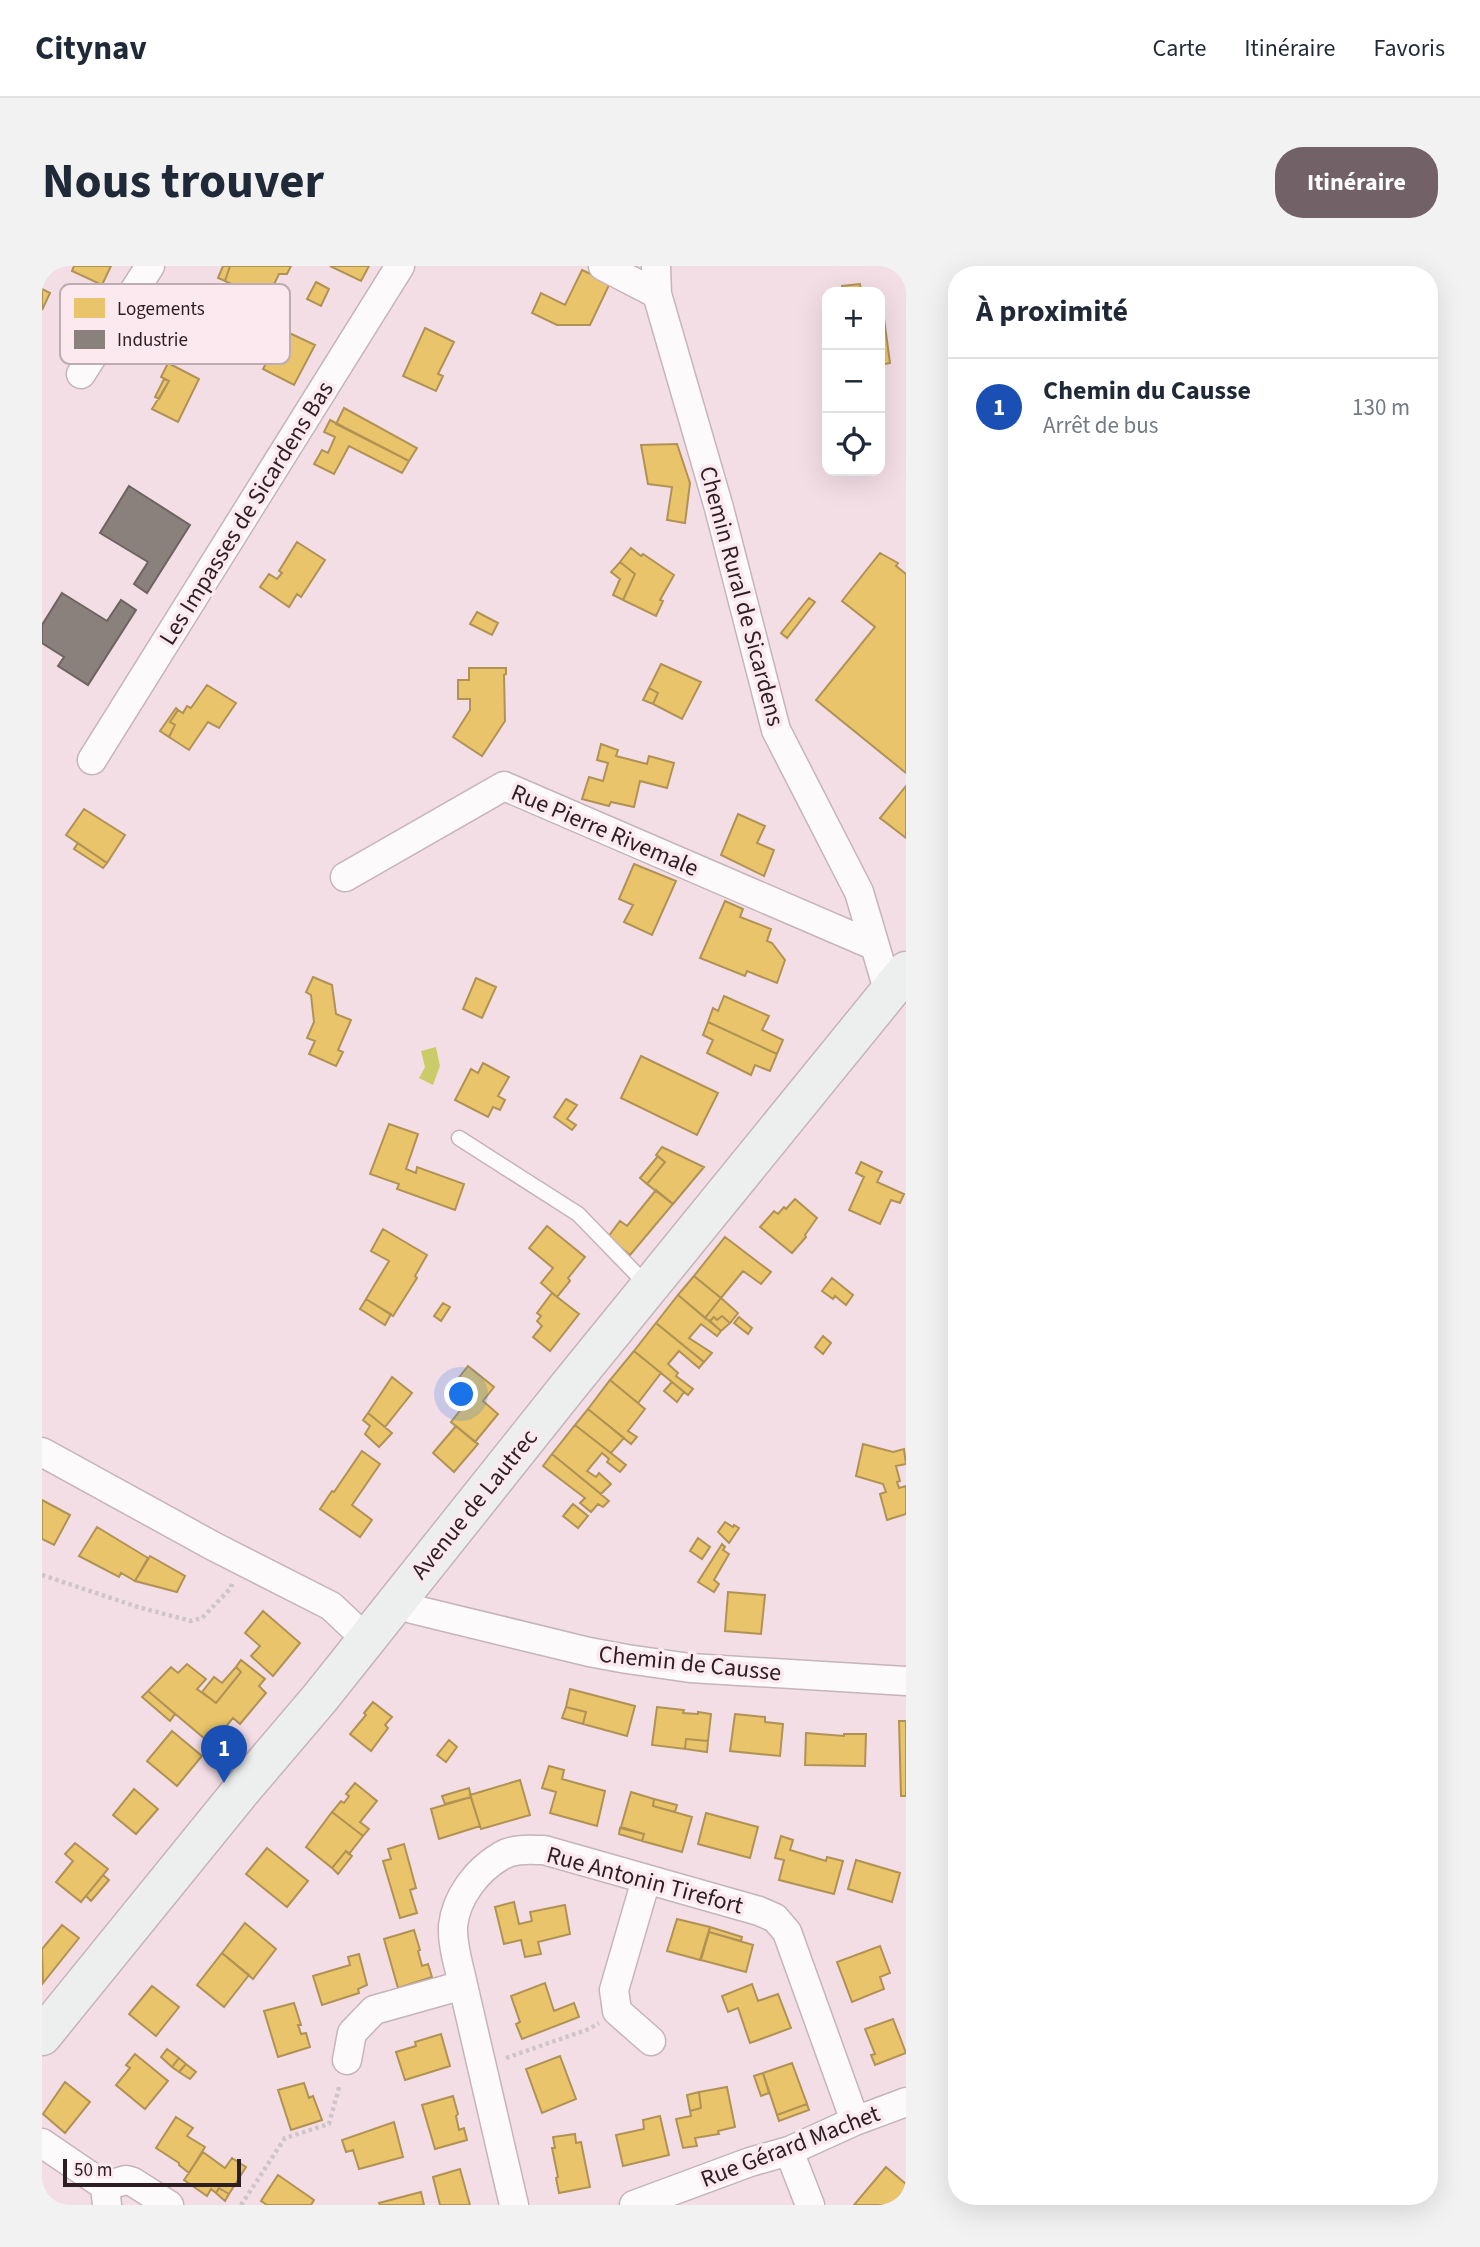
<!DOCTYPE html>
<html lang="fr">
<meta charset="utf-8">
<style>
body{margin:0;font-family:"Source Sans 3",sans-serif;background:#f2f2f3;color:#1f2937}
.controls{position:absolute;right:21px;top:21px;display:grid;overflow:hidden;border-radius:14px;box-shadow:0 7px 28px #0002}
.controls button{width:63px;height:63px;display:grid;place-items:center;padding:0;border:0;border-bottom:2px solid #e0e1e3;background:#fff;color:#1f2937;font:35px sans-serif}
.scale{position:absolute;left:21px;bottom:18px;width:178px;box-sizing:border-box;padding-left:7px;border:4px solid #2d1e24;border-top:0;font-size:19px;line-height:24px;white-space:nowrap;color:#2d1e24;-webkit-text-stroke:5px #fbe9ef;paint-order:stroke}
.you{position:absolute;left:420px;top:1129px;width:24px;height:24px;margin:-18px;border:5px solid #fff;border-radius:50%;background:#1a73e8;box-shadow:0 0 0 10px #1a73e833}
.badge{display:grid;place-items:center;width:46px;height:46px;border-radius:50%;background:#736168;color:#fff;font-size:23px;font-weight:700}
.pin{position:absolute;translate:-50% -58px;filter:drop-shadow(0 2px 4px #0008)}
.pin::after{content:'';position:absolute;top:37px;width:24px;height:21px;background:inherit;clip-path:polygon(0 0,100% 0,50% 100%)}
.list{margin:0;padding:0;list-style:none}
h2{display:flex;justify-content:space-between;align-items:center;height:91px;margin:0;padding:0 28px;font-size:30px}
h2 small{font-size:23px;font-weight:400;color:#747a83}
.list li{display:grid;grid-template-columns:46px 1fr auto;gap:21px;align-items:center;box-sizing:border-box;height:98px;padding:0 28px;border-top:2px solid #e0e1e3}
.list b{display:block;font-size:26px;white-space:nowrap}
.list p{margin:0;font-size:23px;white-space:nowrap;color:#747a83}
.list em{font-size:23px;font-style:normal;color:#747a83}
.icon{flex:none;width:38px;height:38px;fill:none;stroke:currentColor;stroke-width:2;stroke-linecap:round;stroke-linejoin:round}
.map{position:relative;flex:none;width:864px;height:1939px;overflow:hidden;border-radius:28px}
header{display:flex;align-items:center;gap:42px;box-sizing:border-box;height:98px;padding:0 35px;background:#fff;border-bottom:2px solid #e0e1e3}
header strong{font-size:33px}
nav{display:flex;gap:38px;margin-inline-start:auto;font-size:24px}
.intro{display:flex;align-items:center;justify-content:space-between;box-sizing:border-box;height:168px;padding:0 42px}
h1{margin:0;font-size:49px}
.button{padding:18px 32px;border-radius:28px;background:#736168;color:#fff;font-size:24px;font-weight:700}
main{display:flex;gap:42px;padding:0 42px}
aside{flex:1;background:#fff;border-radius:28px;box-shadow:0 7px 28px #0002}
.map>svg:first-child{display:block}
.water{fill:#cbcc69}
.homes{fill:#e9c46a;stroke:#b19255;stroke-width:2}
.industry{fill:#8a817c;stroke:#6e6362;stroke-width:2}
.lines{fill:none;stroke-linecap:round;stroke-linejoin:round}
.lane-casing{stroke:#c5b4ba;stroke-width:17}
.street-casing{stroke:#c5b4ba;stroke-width:31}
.secondary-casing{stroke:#c5b4ba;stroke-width:41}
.path{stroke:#cec5c9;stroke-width:4.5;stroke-dasharray:3.5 3.5;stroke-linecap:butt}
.lane{stroke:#fdfafb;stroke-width:14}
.street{stroke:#fdfafb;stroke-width:28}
.secondary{stroke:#edefee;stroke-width:38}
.labels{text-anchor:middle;stroke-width:7;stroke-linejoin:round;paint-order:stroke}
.street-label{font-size:24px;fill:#2d1e24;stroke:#fbe9ef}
.key{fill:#fbe9ef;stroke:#bdacb2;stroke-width:2}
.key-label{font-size:19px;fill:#2d1e24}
</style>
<header>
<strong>Citynav</strong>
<nav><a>Carte</a><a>Itinéraire</a><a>Favoris</a></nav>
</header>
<div class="intro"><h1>Nous trouver</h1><a class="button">Itinéraire</a></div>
<main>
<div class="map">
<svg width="864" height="1939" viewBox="0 0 864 1939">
<rect width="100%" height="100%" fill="#f4dee6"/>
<path class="water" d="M 394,781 L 398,800 L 391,819 L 377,812 L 383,801 L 379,785 Z"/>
<path class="homes" d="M 32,0 L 69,0 L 60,19 L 30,5 Z
M 181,0 L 188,0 L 183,15 L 176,12 Z
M 188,0 L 249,0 L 245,8 L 237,8 L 224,35 L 183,15 Z
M 288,0 L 327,0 L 319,15 Z
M 540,4 L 568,17 L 548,59 L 515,59 L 490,47 L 499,27 L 523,39 Z
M 274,16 L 287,23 L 279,40 L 265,33 Z
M 818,18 L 819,26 L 801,26 L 800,20 Z
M 0,23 L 8,27 L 0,44 Z
M 838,30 L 839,30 L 848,97 L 838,99 Z
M 383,62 L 412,76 L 396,108 L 401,110 L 394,125 L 361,110 Z
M 241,64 L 273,79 L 252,119 L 221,103 Z
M 126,97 L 157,113 L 136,156 L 110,143 L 127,115 L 119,111 Z
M 122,113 L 127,115 L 117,133 L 113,131 Z
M 302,142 L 375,182 L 367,195 L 294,158 Z
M 288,154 L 367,195 L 360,207 L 307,180 L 292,208 L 272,198 L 280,184 L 286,187 L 293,171 L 282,166 Z
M 635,178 L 648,217 L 643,257 L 625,254 L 630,221 L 606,218 L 599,179 Z
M 255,276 L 283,294 L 259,331 L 255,328 L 247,341 L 218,321 L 227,308 L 235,313 L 240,307 L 237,305 Z
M 589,282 L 599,290 L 601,288 L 632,309 L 618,334 L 621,335 L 614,350 L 581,334 L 593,308 L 578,296 Z
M 838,287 L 856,297 L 854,300 L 864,308 L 864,507 L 774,434 L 833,361 L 800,335 Z
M 578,296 L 593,308 L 581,334 L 571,329 L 578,313 L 569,306 Z
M 767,332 L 773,336 L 745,372 L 739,367 Z
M 435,346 L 456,357 L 450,369 L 428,358 Z
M 619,398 L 659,416 L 640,453 L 611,438 L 616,427 L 607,422 Z
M 427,402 L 464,402 L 464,408 L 462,409 L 463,455 L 440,490 L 411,471 L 428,444 L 428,433 L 416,433 L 416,414 L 427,414 Z
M 165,419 L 194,437 L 177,462 L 166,456 L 147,484 L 127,471 L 133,459 L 128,456 L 136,444 L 141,447 L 145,440 L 149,442 Z
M 607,422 L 616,427 L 611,438 L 601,434 Z
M 134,442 L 136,444 L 128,456 L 133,459 L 127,471 L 118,465 Z
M 559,478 L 576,484 L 574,490 L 605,498 L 607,490 L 632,497 L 625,522 L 598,515 L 592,541 L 569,536 L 567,540 L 540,533 L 547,511 L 561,515 L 566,497 L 555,494 Z
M 864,520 L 864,572 L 838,552 Z
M 42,543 L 83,569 L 65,597 L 24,569 Z
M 696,548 L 723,560 L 715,577 L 732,584 L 722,610 L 679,589 Z
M 36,577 L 65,597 L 61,602 L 32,583 Z
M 592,598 L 634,615 L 610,669 L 582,656 L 591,639 L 577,633 Z
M 683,635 L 701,643 L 698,651 L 729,663 L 725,675 L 730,677 L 743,694 L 735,717 L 705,705 L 703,710 L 658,692 Z
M 271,711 L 290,719 L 294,748 L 309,754 L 296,784 L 301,786 L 294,800 L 267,788 L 273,775 L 265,772 L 272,756 L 269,729 L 264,726 Z
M 434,712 L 454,721 L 440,752 L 421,743 Z
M 682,730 L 727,750 L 720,764 L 741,774 L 735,788 L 666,756 L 671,742 L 676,745 Z
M 666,756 L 735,788 L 728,805 L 713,799 L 709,809 L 665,787 L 671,774 L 661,769 Z
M 599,790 L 676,827 L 655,869 L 579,832 Z
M 441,797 L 467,811 L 456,830 L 463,834 L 458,844 L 451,841 L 446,851 L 413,834 L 429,803 L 436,807 Z
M 524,833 L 535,839 L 525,853 L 534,859 L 530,864 L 512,851 Z
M 347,858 L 376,868 L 364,903 L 374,907 L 375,901 L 422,918 L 413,944 L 355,923 L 357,918 L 328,908 Z
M 620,881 L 662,901 L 631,938 L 605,918 L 623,896 L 614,889 Z
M 616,890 L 623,896 L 605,918 L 598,912 Z
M 819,896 L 840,906 L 835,916 L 862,928 L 858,937 L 849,934 L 838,958 L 807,944 L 822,911 L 814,907 Z
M 614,924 L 631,938 L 588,989 L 566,971 L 578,955 L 585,960 Z
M 753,933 L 775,952 L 763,969 L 764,971 L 750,987 L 718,961 L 732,945 L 736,948 L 742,941 L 744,943 Z
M 505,960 L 543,991 L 526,1012 L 528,1015 L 515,1031 L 499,1017 L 511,1002 L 487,982 Z
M 341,963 L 385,989 L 373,1010 L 375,1012 L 351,1050 L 324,1033 L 347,995 L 329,985 Z
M 683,971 L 729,1006 L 719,1018 L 701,1005 L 679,1032 L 652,1010 Z
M 652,1010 L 679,1032 L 663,1052 L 636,1029 Z
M 790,1012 L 811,1029 L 804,1039 L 793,1030 L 791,1033 L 780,1025 Z
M 510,1027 L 537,1048 L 508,1085 L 491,1071 L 500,1060 L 495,1055 L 499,1050 L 495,1047 Z
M 636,1029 L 679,1065 L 675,1070 L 659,1058 L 647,1072 L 670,1087 L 662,1096 L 614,1057 Z
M 679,1032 L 696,1047 L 688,1057 L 680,1050 L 675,1054 L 672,1051 L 668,1055 L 663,1052 Z
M 324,1033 L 349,1048 L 343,1059 L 318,1043 Z
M 401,1037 L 408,1041 L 399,1055 L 392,1050 Z
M 680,1050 L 688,1057 L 679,1065 L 668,1055 L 672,1051 L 675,1054 Z
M 697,1051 L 710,1062 L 706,1068 L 692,1057 Z
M 614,1057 L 662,1096 L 657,1102 L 637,1085 L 626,1098 L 636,1107 L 634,1110 L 651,1123 L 646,1129 L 592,1085 Z
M 781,1070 L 789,1077 L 781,1088 L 773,1081 Z
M 592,1085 L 619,1107 L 596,1137 L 568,1114 Z
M 426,1100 L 452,1121 L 441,1135 L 456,1148 L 433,1176 L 409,1156 L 431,1128 L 415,1114 Z
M 350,1111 L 370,1127 L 343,1161 L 326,1147 Z
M 568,1114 L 603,1143 L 586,1165 L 595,1171 L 589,1178 L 546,1143 Z
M 630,1116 L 642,1126 L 635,1136 L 622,1125 Z
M 546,1143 L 582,1172 L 569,1187 L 533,1159 Z
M 326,1147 L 350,1167 L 337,1181 L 323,1168 L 328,1160 L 321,1154 Z
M 533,1159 L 584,1199 L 578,1206 L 565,1196 L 567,1193 L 560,1187 L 545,1205 L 554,1211 L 557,1207 L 569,1218 L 559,1228 L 510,1188 Z
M 414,1160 L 436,1178 L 412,1206 L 391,1187 Z
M 821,1178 L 851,1186 L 862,1183 L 864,1198 L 854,1200 L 858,1215 L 855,1216 L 857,1222 L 864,1220 L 864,1248 L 845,1254 L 838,1228 L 844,1226 L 841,1218 L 814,1210 Z
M 320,1185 L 338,1198 L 310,1239 L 330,1254 L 318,1271 L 278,1243 L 290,1225 L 292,1226 Z
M 510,1188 L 567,1235 L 561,1241 L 556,1238 L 549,1246 L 538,1237 L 543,1232 L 501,1200 Z
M 0,1234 L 28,1249 L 12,1279 L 0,1273 Z
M 531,1238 L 546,1250 L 536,1262 L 521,1250 Z
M 683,1256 L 691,1261 L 692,1259 L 697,1262 L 687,1277 L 676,1266 Z
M 55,1261 L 106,1292 L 93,1315 L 79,1307 L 77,1311 L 37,1290 Z
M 656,1272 L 668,1281 L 660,1293 L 648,1285 Z
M 680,1278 L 683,1281 L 681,1284 L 687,1288 L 672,1314 L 677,1318 L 672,1326 L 656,1316 Z
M 108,1290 L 143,1310 L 135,1326 L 93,1315 Z
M 686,1326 L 723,1329 L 719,1368 L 683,1365 Z
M 221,1345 L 258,1377 L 231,1410 L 209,1390 L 218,1380 L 203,1367 Z
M 199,1394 L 223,1413 L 217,1420 L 224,1427 L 198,1458 L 191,1452 L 169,1478 L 106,1425 L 129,1401 L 136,1407 L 145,1398 L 164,1413 L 155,1423 L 174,1437 L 199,1406 L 194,1401 Z
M 194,1401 L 199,1406 L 174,1437 L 160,1426 L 172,1411 L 180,1417 Z
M 528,1423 L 593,1440 L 585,1470 L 541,1458 L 544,1446 L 524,1441 Z
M 106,1425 L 133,1448 L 128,1455 L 100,1431 Z
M 331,1436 L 350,1451 L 343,1459 L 346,1462 L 329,1485 L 308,1468 L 324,1449 L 322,1447 Z
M 524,1441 L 544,1446 L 541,1458 L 520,1452 Z
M 615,1441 L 642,1444 L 641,1447 L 656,1448 L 656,1446 L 669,1448 L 666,1475 L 644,1473 L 643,1483 L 610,1479 Z
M 693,1448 L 723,1451 L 723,1456 L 741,1458 L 738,1490 L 688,1485 Z
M 857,1455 L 864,1455 L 864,1530 L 859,1530 Z
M 130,1465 L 160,1490 L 135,1520 L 105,1495 Z
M 764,1467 L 802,1470 L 802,1468 L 824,1468 L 823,1500 L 763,1499 Z
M 644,1473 L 666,1475 L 665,1486 L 643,1483 Z
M 407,1474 L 415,1481 L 404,1496 L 395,1489 Z
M 507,1500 L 522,1504 L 520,1513 L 563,1525 L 555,1560 L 508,1547 L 514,1526 L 500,1522 Z
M 478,1514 L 488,1549 L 439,1563 L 428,1529 Z
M 313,1517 L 335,1535 L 318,1556 L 327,1563 L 321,1570 L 290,1546 L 299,1535 L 302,1537 L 307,1530 L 304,1528 Z
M 427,1522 L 429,1531 L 403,1538 L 400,1530 Z
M 92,1523 L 116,1543 L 94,1568 L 71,1549 Z
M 589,1526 L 612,1533 L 611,1540 L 650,1551 L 640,1586 L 600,1575 L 602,1568 L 579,1561 Z
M 429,1531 L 438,1560 L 397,1573 L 389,1543 Z
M 612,1533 L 635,1539 L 633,1546 L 611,1540 Z
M 290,1546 L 321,1570 L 307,1588 L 304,1585 L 290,1602 L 264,1581 Z
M 664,1547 L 716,1561 L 708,1592 L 656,1578 Z
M 578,1562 L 602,1568 L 600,1575 L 577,1568 Z
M 739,1570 L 751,1574 L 748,1584 L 784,1595 L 785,1591 L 801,1595 L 792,1628 L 737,1614 L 742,1594 L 733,1592 Z
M 33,1577 L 66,1603 L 39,1636 L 14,1616 L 31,1595 L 23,1588 Z
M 362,1578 L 374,1622 L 368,1624 L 375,1647 L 358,1652 L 341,1595 L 349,1593 L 346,1583 Z
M 225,1582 L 266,1615 L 245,1641 L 204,1608 Z
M 304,1585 L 310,1590 L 296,1608 L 290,1602 Z
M 814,1594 L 858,1607 L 850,1636 L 806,1623 Z
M 61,1609 L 67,1614 L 49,1635 L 44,1630 Z
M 472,1636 L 477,1658 L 490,1655 L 488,1646 L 523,1639 L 528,1668 L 496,1676 L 499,1688 L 483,1691 L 479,1674 L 462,1678 L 453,1641 Z
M 635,1653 L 668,1661 L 658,1694 L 625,1685 Z
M 203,1657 L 234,1683 L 211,1713 L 180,1687 Z
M 20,1659 L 37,1672 L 1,1717 L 0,1683 Z
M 668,1661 L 700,1671 L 699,1675 L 667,1666 Z
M 372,1664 L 378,1684 L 376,1685 L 380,1700 L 386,1698 L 390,1711 L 356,1722 L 342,1673 Z
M 667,1666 L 711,1679 L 704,1706 L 659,1694 Z
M 838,1680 L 848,1707 L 838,1711 L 842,1723 L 810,1736 L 795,1696 Z
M 180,1687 L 207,1709 L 182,1741 L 155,1719 Z
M 317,1688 L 325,1719 L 316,1723 L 317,1727 L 280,1739 L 271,1710 L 308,1699 L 306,1691 Z
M 503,1717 L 512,1745 L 532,1737 L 537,1751 L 480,1773 L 474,1758 L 478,1756 L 469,1730 Z
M 710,1718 L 716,1735 L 736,1728 L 749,1762 L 708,1777 L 696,1742 L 686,1746 L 680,1730 Z
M 110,1720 L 137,1741 L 114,1770 L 87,1748 Z
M 252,1737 L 259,1759 L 256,1759 L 259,1768 L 264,1767 L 268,1781 L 236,1791 L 222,1745 Z
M 851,1753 L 864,1787 L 833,1799 L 829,1789 L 833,1788 L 823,1763 Z
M 399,1768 L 408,1800 L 363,1814 L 354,1786 L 374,1780 L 373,1776 Z
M 125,1783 L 137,1792 L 130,1801 L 119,1791 Z
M 93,1788 L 126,1815 L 103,1843 L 74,1819 L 88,1802 L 84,1799 Z
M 518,1790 L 534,1833 L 500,1847 L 484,1803 Z
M 137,1792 L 144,1798 L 137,1806 L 130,1801 Z
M 750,1797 L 765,1838 L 735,1849 L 721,1807 Z
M 144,1798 L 154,1806 L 148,1813 L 137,1806 Z
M 721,1807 L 727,1827 L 719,1830 L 712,1810 Z
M 23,1816 L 48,1836 L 23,1867 L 1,1848 Z
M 262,1817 L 267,1832 L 271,1830 L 280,1854 L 249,1864 L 236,1824 Z
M 685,1821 L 693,1861 L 676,1865 L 677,1868 L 653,1872 L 655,1880 L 641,1882 L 634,1853 L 649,1850 L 648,1845 L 659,1842 L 657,1826 Z
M 657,1826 L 659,1842 L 648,1845 L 645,1829 Z
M 411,1830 L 416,1848 L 414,1850 L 417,1864 L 422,1862 L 425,1874 L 393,1883 L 380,1839 Z
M 765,1838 L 767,1844 L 737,1855 L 735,1849 Z
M 618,1850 L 627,1889 L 581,1900 L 574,1869 L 602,1863 L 601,1854 Z
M 134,1851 L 151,1862 L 145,1870 L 163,1881 L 147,1907 L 137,1899 L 137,1897 L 114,1882 Z
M 352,1856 L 361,1891 L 317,1903 L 311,1884 L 304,1886 L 300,1874 Z
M 533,1868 L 534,1877 L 539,1876 L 548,1921 L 517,1927 L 514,1912 L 516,1911 L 510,1882 L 513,1882 L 511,1871 Z
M 161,1886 L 183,1902 L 190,1892 L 204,1901 L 187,1928 L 177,1922 L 174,1927 L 169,1923 L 165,1930 L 142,1914 Z
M 844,1901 L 864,1918 L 864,1923 L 850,1939 L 812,1939 Z
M 418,1903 L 428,1939 L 398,1939 L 391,1911 Z
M 236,1909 L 272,1934 L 269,1939 L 225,1939 L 219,1935 Z
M 177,1922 L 187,1928 L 183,1935 L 174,1927 Z
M 864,1923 L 864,1939 L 850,1939 Z
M 379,1926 L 382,1939 L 338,1939 L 337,1937 Z"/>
<path class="industry" d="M 87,220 L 148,259 L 105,327 L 92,318 L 106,296 L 58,267 Z
M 20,327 L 65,355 L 79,334 L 94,344 L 46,419 L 16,400 L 22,391 L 0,377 L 0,359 Z"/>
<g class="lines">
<defs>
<path id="lane" d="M 417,872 L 536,948 L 605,1019"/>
<path id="street" d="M 561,0 L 615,28
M 614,0 L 615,28 L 677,242 L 734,464 L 817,626 L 847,727
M 39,108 L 108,0
M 50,494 L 358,0
M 303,611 L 462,520 L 833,680
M 0,1186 L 171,1280 L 289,1340 L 324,1373
M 357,1333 L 370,1343 L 547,1386 L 585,1393 L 648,1402 L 864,1415
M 604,1614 L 572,1724 L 575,1745 L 609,1775
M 305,1794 L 310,1767 L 332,1744 L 421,1719
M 0,1877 L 63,1920
M 747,1885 L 768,1939
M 65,1939 L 63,1920 L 84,1914 L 91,1916 L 127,1939
M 472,1939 L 421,1719 C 417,1700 410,1679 411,1660 C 414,1631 435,1604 459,1590 C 472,1582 488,1584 502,1584 L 717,1645 L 733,1652 L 745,1666 L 813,1855
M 592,1939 L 708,1896 L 747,1885 L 813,1855 L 864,1836"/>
<path id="secondary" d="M 0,1770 L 198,1526 L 278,1432 L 529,1117 L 864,705"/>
</defs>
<use href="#lane" class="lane-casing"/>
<use href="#street" class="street-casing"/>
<use href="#secondary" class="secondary-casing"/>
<path class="path" d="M 0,1309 L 96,1341 L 149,1355 L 160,1352 L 189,1322 L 190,1317
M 464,1792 L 547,1763 L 557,1757
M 199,1939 L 243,1872 L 287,1858 L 298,1818"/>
<use href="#lane" class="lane"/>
<use href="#street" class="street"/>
<use href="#secondary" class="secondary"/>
</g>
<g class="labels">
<g class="street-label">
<text transform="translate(204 247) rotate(-58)" y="8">Les Impasses de Sicardens Bas</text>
<text transform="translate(700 330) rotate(75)" y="8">Chemin Rural de Sicardens</text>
<text transform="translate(563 564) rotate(23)" y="8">Rue Pierre Rivemale</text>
<text transform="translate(432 1238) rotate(-51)" y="8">Avenue de Lautrec</text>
<text transform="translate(648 1397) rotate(6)" y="8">Chemin de Causse</text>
<text transform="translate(603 1614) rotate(15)" y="8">Rue Antonin Tirefort</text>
<text transform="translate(748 1880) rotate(-21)" y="8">Rue Gérard Machet</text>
</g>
</g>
<rect x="18" y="18" width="230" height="80" rx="10" class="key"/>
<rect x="32" y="32" width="31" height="20" fill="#e9c46a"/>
<rect x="32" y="64" width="31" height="19" fill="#8a817c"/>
<g class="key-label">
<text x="75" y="49">Logements</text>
<text x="75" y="80">Industrie</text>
</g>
</svg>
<div class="controls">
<button>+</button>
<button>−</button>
<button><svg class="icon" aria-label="locate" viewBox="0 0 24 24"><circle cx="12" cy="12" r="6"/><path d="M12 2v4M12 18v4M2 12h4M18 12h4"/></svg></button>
</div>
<div class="scale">50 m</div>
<div class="you"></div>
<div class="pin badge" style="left:182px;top:1517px;background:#1a4fb4">1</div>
</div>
<aside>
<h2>À proximité<small></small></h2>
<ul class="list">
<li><span class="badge" style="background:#1a4fb4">1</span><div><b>Chemin du Causse</b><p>Arrêt de bus</p></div><em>130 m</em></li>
</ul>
</aside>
</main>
